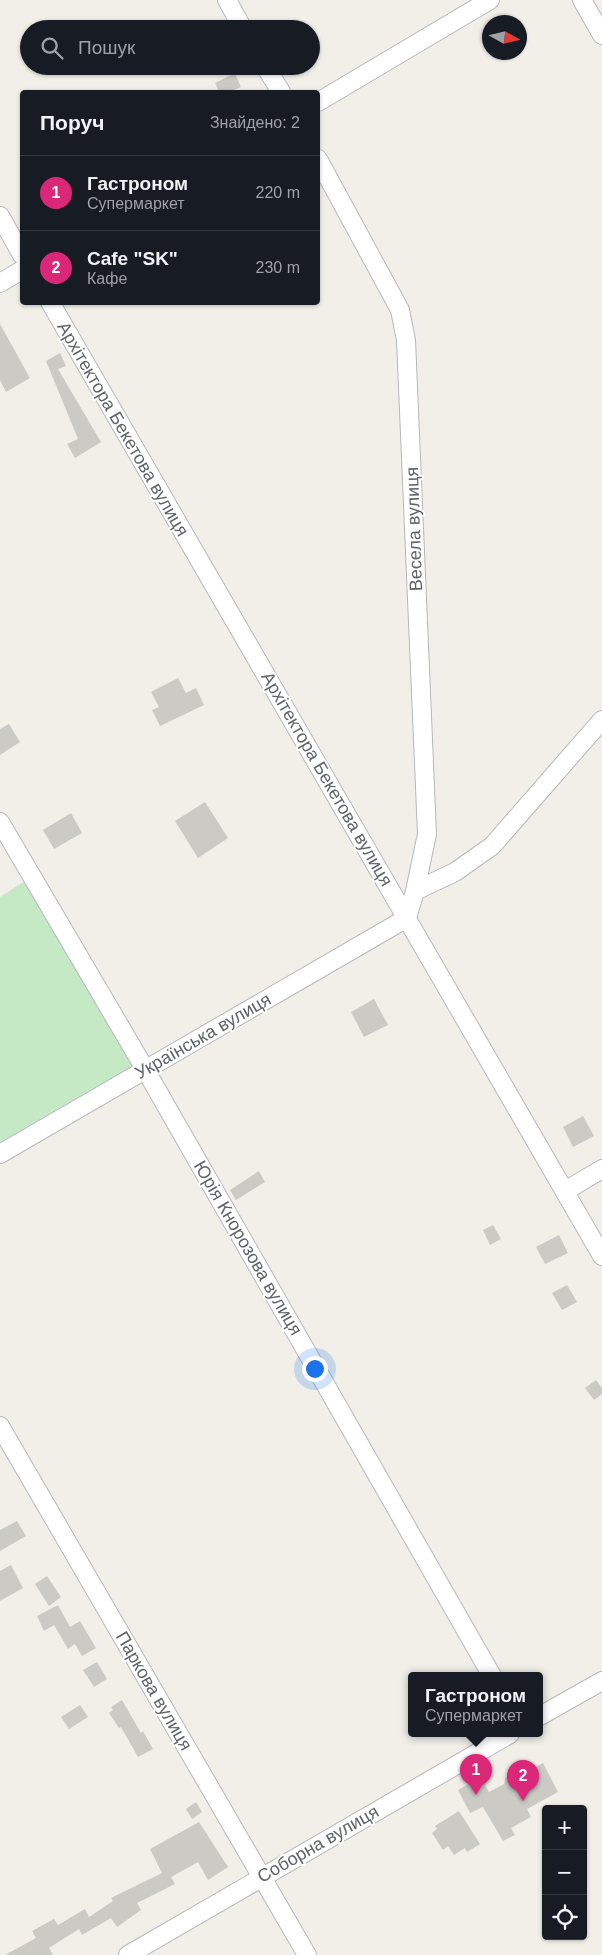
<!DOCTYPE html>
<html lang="uk">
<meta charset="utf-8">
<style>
body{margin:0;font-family:Helvetica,sans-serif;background:#20242c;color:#f1f3f6}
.controls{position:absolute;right:15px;bottom:15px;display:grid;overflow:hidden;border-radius:5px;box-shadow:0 1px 4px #0004}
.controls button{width:45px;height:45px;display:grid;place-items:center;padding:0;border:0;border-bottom:1px solid #363941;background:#171b24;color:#f1f3f6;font:25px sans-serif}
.compass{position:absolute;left:482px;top:15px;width:45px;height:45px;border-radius:50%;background:#171b24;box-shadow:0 1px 4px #0004;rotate:98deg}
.you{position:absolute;left:314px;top:1368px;width:18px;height:18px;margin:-12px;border:4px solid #fff;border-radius:50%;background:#1a73e8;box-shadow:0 0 0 8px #1a73e833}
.badge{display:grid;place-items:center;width:32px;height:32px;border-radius:50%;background:#db2777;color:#fff;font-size:16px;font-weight:700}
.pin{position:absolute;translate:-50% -41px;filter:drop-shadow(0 1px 2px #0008)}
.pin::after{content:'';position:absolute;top:26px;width:18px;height:15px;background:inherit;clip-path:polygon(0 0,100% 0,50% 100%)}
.popup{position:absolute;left:408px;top:1672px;width:135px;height:65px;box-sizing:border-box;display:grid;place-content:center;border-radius:5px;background:#171b24;filter:drop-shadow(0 1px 4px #0005);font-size:16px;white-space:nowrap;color:#9ea1a6}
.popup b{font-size:19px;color:#f1f3f6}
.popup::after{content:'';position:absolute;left:50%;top:100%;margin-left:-10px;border:10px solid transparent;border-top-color:#171b24}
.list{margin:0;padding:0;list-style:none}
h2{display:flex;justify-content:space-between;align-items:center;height:65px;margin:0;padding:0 20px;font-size:21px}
h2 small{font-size:16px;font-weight:400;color:#9ea1a6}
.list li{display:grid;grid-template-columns:32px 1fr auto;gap:15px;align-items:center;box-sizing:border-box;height:75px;padding:0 20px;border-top:1px solid #363941}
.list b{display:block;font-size:19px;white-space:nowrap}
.list p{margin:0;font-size:16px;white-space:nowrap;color:#9ea1a6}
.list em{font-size:16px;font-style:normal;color:#9ea1a6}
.icon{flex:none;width:28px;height:28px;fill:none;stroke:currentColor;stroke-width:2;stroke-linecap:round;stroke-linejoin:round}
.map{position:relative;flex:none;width:602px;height:1955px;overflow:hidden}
.search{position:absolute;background:#171b24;box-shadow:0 1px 4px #0004;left:20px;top:20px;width:300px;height:55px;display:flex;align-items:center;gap:12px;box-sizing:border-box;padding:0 18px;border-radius:28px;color:#9ea1a6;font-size:19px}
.panel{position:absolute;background:#171b24;box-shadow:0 1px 4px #0004;left:20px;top:90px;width:300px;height:215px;border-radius:5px}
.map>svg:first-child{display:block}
.green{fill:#c5e8c5}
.building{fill:#cccac5}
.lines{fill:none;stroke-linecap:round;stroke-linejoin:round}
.minor-casing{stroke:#b5b8bc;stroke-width:20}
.minor{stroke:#fff;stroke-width:18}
.labels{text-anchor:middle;stroke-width:4;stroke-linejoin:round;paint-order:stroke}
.street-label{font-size:18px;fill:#5f6368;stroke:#fff}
</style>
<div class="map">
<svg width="602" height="1955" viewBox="0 0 602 1955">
<rect width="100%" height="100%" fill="#f1efe8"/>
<path class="green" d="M 25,881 L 138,1068 L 0,1148 L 0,897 Z"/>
<path class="building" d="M 235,73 L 241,87 L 229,92 L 219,92 L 215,83 Z
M 0,324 L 30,378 L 6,392 L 0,380 Z
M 60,353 L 66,366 L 58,369 L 101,442 L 75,458 L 67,444 L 78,439 L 46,361 Z
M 178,678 L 186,693 L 196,688 L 204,705 L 160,726 L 152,710 L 159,707 L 151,692 Z
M 9,724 L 20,742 L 0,755 L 0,729 Z
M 205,802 L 228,838 L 198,858 L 175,821 Z
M 71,813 L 82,833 L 54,849 L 43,830 Z
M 374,999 L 388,1025 L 364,1037 L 351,1012 Z
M 583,1116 L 594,1136 L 573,1147 L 563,1127 Z
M 259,1171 L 265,1182 L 236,1200 L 230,1190 Z
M 493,1225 L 501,1239 L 490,1245 L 483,1230 Z
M 559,1235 L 568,1253 L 545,1264 L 536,1247 Z
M 567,1285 L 577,1302 L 562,1310 L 552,1293 Z
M 596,1380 L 602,1388 L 602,1394 L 594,1400 L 585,1388 Z
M 17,1521 L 26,1536 L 0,1551 L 0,1530 Z
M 11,1565 L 23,1588 L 0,1601 L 0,1571 Z
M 47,1576 L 61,1597 L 49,1606 L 35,1584 Z
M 58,1605 L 70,1627 L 80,1621 L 96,1648 L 82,1656 L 75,1644 L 68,1649 L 54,1625 L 44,1631 L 37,1616 Z
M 97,1662 L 107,1679 L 94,1687 L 83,1670 Z
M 122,1700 L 141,1733 L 143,1731 L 153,1749 L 138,1757 L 121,1727 L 119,1728 L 109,1713 L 113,1710 L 111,1707 Z
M 80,1705 L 88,1717 L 69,1729 L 61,1717 Z
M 543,1763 L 558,1792 L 527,1809 L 531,1817 L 511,1828 L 515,1835 L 503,1841 L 483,1807 L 470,1813 L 458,1790 L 481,1777 L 489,1792 L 504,1784 L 505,1779 L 508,1775 L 519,1776 Z
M 196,1802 L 202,1812 L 192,1819 L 186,1809 Z
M 459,1811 L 480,1844 L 467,1852 L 465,1848 L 454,1855 L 448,1846 L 443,1850 L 432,1833 L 437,1829 L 435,1826 Z
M 199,1822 L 228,1867 L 208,1880 L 198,1862 L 171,1877 L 175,1884 L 137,1903 L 141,1910 L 117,1927 L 111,1918 L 82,1935 L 79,1929 L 49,1948 L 53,1955 L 5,1955 L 36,1938 L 32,1931 L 54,1919 L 58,1925 L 85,1909 L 89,1917 L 113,1901 L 111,1898 L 162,1873 L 150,1849 Z"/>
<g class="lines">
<defs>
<path id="minor" d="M 227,0 L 243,29
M 582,0 L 602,35
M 265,66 L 281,92
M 318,102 L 490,0
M 0,216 L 22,255
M 0,283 L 22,270
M 50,302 L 602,1256
M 0,822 L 145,1069 L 492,1676
M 415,891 L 455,872 L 492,846 L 602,720
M 0,1154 L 407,918 L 415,891 L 427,834 L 406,340 L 400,310 L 318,159
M 565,1191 L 602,1169
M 0,1426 L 307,1955
M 540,1716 L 602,1681
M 128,1955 L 510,1734"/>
</defs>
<use href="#minor" class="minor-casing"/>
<use href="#minor" class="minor"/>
</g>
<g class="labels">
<g class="street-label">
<text transform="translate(123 429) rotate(60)" y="6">Архітектора Бекетова вулиця</text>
<text transform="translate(414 529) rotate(-92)" y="6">Весела вулиця</text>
<text transform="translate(327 779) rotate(60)" y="6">Архітектора Бекетова вулиця</text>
<text transform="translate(203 1036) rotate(-30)" y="6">Українська вулиця</text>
<text transform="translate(248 1248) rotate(60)" y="6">Юрія Кнорозова вулиця</text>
<text transform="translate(154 1691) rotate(60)" y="6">Паркова вулиця</text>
<text transform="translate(318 1844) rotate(-30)" y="6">Соборна вулиця</text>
</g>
</g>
</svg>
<div class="controls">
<button>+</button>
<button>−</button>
<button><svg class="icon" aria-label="locate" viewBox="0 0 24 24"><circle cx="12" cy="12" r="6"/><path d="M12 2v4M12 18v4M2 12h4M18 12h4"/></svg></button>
</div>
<svg class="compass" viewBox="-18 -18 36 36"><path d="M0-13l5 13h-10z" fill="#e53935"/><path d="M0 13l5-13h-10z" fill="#9ea1a6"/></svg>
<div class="you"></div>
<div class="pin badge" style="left:476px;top:1795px">1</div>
<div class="popup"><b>Гастроном</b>Супермаркет</div>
<div class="pin badge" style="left:523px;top:1801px">2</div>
<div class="search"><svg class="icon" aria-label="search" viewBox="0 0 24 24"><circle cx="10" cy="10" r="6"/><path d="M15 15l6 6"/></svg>Пошук</div>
<section class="panel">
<h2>Поруч<small>Знайдено: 2</small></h2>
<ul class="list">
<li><span class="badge">1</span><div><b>Гастроном</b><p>Супермаркет</p></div><em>220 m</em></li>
<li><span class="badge">2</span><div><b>Cafe &quot;SK&quot;</b><p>Кафе</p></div><em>230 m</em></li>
</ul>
</section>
</div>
